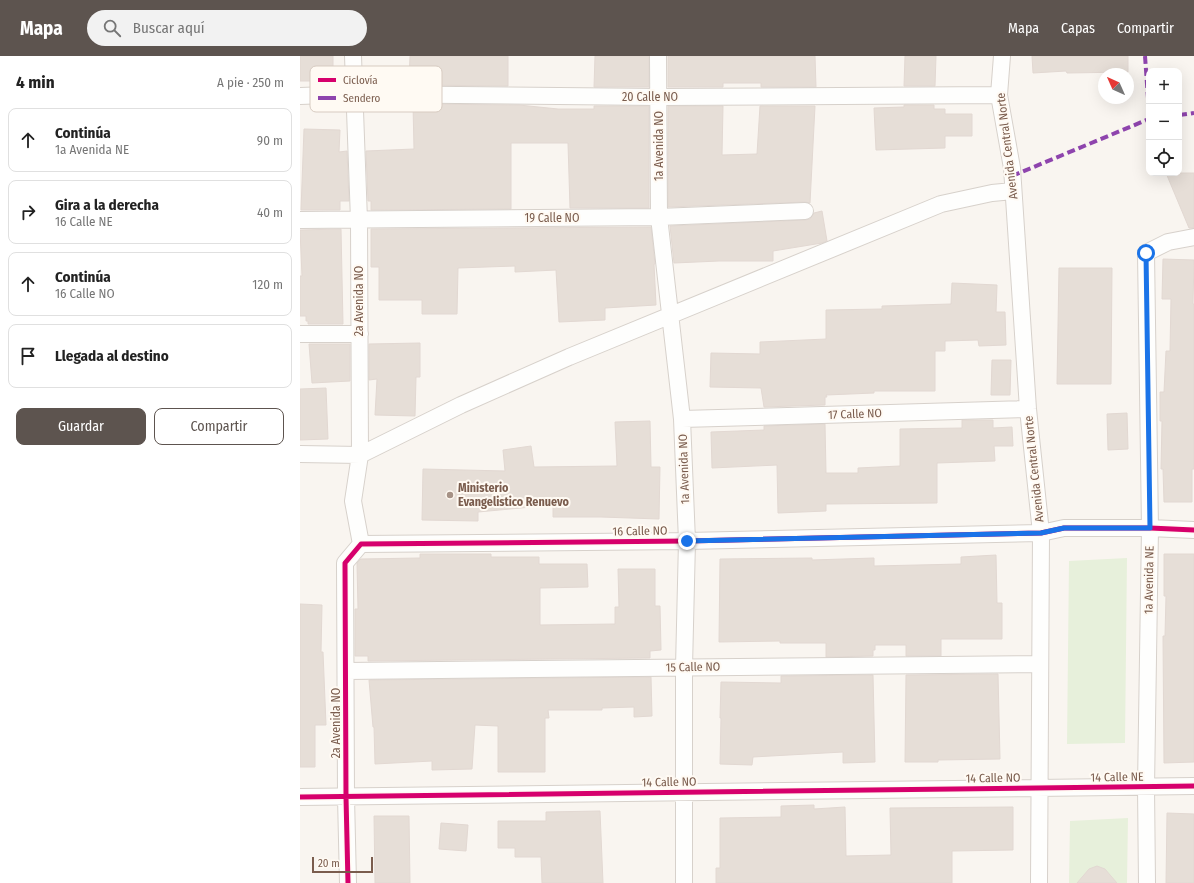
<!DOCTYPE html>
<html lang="es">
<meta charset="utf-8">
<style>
body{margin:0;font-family:"Fira Sans Condensed",sans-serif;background:#f2f2f2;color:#222}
.controls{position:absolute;right:12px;top:12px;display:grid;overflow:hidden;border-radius:8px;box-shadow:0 4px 16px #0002}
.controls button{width:36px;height:36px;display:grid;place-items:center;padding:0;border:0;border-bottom:1px solid #e0e0e0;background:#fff;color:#222;font:20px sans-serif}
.compass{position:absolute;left:798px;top:12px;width:36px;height:36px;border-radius:50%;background:#fff;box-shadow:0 4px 16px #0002;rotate:315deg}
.scale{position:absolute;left:12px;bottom:10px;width:61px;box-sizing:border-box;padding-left:4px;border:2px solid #7a5c4d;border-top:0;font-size:11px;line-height:14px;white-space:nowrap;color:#7a5c4d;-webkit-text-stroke:3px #fffaf3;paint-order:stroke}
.stop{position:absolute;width:12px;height:12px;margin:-9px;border:3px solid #1a73e8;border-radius:50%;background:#fff}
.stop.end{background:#1a73e8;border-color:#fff;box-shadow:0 1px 4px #0008}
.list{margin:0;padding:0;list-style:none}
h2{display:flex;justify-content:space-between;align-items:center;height:52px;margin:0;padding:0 16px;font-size:17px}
h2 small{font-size:13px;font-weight:400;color:#767676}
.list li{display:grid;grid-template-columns:26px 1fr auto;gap:12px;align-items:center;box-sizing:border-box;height:64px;margin:0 8px 8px;padding:0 8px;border:1px solid #e0e0e0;border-radius:8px}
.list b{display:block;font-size:15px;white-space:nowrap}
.list p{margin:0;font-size:13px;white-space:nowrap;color:#767676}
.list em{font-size:13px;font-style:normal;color:#767676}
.actions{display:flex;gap:8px;padding:12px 16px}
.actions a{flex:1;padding:9px 0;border:1px solid #5d544f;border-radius:8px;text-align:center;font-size:14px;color:#5d544f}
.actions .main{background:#5d544f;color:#fff}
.icon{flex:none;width:22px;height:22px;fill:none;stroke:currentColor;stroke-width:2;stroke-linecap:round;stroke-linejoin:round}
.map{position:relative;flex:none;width:894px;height:827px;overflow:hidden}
header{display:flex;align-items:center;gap:24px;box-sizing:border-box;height:56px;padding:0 20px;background:#5d544f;color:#fff}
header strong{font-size:19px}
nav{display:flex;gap:22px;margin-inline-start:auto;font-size:14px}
.search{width:280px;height:36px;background:#f2f2f2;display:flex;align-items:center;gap:10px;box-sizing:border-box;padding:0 14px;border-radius:22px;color:#767676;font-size:15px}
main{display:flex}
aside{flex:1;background:#fff}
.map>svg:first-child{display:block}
.green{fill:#e7f0db}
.building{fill:#e6ded7;stroke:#e2d8d2}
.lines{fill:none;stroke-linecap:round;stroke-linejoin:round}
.minor-casing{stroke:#d7d1cb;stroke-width:18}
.minor{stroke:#fefefd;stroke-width:16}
.quiet{stroke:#8e44ad;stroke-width:4;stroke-dasharray:8 4;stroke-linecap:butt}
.cycleway-casing{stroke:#fffaf3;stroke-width:8}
.cycleway{stroke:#d6006c;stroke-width:5}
.route{stroke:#1a73e8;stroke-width:5}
.poi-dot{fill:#a69286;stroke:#fffaf3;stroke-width:1.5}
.labels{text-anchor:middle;stroke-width:4;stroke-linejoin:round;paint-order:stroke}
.street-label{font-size:12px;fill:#7a5c4d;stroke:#fffaf3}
.poi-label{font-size:12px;font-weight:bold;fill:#7a5c4d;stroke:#fffaf3;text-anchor:start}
.key{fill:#fffaf3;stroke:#d7cbc1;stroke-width:1}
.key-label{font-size:11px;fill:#7a5c4d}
</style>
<header>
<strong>Mapa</strong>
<div class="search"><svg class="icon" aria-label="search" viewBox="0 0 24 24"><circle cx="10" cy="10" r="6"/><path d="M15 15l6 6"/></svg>Buscar aquí</div>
<nav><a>Mapa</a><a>Capas</a><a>Compartir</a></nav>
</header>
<main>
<aside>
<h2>4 min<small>A pie · 250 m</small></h2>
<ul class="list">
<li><svg class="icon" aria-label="ahead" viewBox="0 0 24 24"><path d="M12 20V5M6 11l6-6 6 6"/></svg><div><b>Continúa</b><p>1a Avenida NE</p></div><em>90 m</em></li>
<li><svg class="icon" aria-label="right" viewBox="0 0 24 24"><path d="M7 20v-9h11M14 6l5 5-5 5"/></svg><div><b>Gira a la derecha</b><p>16 Calle NE</p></div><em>40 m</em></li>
<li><svg class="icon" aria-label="ahead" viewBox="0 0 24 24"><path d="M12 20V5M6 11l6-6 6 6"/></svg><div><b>Continúa</b><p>16 Calle NO</p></div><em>120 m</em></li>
<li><svg class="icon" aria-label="arrive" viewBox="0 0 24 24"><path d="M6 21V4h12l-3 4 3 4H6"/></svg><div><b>Llegada al destino</b></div></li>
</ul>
<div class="actions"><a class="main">Guardar</a><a>Compartir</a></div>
</aside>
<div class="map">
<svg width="894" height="827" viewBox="0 0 894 827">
<rect width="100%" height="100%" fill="#f9f5f0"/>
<path class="green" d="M 827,502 L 825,687 L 767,688 L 769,505 Z
M 828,762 L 827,827 L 769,827 L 770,765 Z"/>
<path class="building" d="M 0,0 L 33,0 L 33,25 L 0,25 Z
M 110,0 L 208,0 L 208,30 L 112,29 L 112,26 L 109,26 Z
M 295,0 L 349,0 L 349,31 L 294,31 Z
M 368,0 L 515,0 L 516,31 L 461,31 L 461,27 L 423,27 L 423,31 L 368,31 Z
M 605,0 L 636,0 L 635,30 L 604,30 Z
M 732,0 L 828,0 L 828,16 L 767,17 L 766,15 L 733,17 Z
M 113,48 L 219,49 L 258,53 L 294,53 L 294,50 L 349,50 L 349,152 L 270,152 L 268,87 L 211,87 L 211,153 L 71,154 L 71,145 L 68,145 L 66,95 L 114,93 Z
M 604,49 L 634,49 L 634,53 L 645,53 L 645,58 L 672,58 L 672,80 L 645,80 L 645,92 L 576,94 L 574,52 L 604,51 Z
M 368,50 L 423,50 L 422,99 L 457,98 L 460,50 L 515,50 L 510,147 L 505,146 L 368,151 Z
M 4,73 L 40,74 L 39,96 L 47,95 L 49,145 L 40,145 L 40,154 L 1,154 Z
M 866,117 L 894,117 L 894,172 L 889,172 Z
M 522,155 L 527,185 L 522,187 L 473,195 L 473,205 L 419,205 L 374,207 L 370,170 L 505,164 L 510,163 L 514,157 Z
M 351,171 L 355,208 L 354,208 L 356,249 L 305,252 L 305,264 L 259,266 L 256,214 L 215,216 L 215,210 L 158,212 L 157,258 L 122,258 L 122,244 L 79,244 L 79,211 L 71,211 L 71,173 Z
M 41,173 L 43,268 L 8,268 L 8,265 L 6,265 L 6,260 L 0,260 L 0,220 L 2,220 L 0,174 Z
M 863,203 L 894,204 L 893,248 L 894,248 L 894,413 L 892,413 L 892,446 L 864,446 L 863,413 L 861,413 L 862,365 L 860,365 L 860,336 L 864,336 L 866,295 L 870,295 L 871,243 L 862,243 Z
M 759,212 L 812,212 L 811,328 L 757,328 Z
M 652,227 L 697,229 L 696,256 L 705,256 L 706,289 L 679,290 L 678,284 L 645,285 L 645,295 L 635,295 L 635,335 L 574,335 L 574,337 L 526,339 L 527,341 L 525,341 L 525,349 L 464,351 L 461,332 L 410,331 L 411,297 L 460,298 L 460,286 L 526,283 L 526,254 L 582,253 L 582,250 L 651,248 Z
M 120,287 L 120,321 L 116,321 L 115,360 L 75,359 L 77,323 L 69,324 L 69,288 Z
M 9,288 L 50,288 L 50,325 L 12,327 Z
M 692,304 L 711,304 L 710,339 L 691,339 Z
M 26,332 L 28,383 L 0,384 L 0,333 Z
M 827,357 L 828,393 L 808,394 L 807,358 Z
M 662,364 L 693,364 L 693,372 L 712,371 L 713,390 L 694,390 L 695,405 L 637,407 L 637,447 L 526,448 L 526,455 L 478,457 L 477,409 L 412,412 L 411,376 L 464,374 L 464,370 L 525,368 L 526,417 L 558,417 L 558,412 L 600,410 L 600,373 L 662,372 Z
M 350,365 L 351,411 L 360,411 L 359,463 L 301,461 L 253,461 L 253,449 L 178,456 L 178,465 L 122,464 L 123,413 L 205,415 L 203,394 L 231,390 L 234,411 L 317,410 L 315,366 Z
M 120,498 L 191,498 L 191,501 L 239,501 L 239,508 L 287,508 L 288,531 L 240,532 L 240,569 L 315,568 L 315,551 L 319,551 L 318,513 L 355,513 L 355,550 L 360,550 L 361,594 L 350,595 L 350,602 L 68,605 L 68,600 L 55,600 L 55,553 L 58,553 L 57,507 L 61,503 L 120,502 Z
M 864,498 L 894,498 L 894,706 L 864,707 L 863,580 L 865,580 L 866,540 L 864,540 Z
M 696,499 L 697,547 L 702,547 L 702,583 L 641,583 L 641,600 L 606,600 L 606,589 L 575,589 L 575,594 L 573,594 L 573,600 L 526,601 L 526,587 L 480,587 L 480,585 L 419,586 L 420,503 L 512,502 L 512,504 L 574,502 L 574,510 L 661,508 L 661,501 Z
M 0,548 L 22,549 L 21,596 L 23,596 L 26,669 L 15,669 L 15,711 L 0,711 Z
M 698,618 L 700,703 L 638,704 L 638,706 L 605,706 L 606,619 Z
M 573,619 L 575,706 L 543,707 L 543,696 L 453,701 L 452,709 L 420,708 L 421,662 L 420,662 L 421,626 L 481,627 L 481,620 Z
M 351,621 L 352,660 L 334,661 L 334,651 L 302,652 L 302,654 L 248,654 L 249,662 L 245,662 L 245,716 L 198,716 L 198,670 L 175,669 L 172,713 L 132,714 L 132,705 L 75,708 L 74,671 L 73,671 L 69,624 Z
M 514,749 L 514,753 L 545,751 L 546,800 L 591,799 L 590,752 L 713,751 L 713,794 L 652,795 L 652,827 L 416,827 L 416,812 L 420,812 L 420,762 L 481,761 L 481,750 Z
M 300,755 L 303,827 L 242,827 L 241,801 L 215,801 L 215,792 L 198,792 L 198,765 L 246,765 L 246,756 Z
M 867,757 L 894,758 L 894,827 L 866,827 Z
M 74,760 L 109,760 L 110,827 L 75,827 Z
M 141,767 L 168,769 L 166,795 L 139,793 Z
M 797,810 L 805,813 L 817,827 L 777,827 L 789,813 Z"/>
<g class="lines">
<defs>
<path id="minor" d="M 53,0 L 59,164 L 60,399 L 53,445 L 61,488
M 358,0 L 359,161 L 382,363 L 387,485 L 384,611 L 384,827
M 702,0 L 699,39 L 712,112 L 728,353 L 741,477 L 739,827
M 0,40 L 54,38 L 359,41 L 699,39
M 0,164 L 359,161 L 505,155
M 0,278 L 60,278
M 382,363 L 728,353
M 0,398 L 60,399 L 161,349 L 269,301 L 641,148 L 692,137 L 713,135
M 46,615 L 740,608
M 0,741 L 894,730
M 48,827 L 46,741 L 45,507 L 61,488 L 387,485 L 741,477 L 764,472 L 850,472 L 894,474
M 847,827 L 846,731 L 850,472 L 846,197 L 868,186 L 894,181"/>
</defs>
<use href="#minor" class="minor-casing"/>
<use href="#minor" class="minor"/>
<path class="quiet" d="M 845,0 L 849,56
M 879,59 L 894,57
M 712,120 L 849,63"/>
<defs>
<path id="cycleway" d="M 0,741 L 894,730
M 48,827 L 46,741 L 45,507 L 61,488 L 387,485 L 741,477 L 764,472 L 850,472 L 894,474"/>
</defs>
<use href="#cycleway" class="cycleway-casing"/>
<use href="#cycleway" class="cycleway"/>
</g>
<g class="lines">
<path class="route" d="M 387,485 L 741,477 L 764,472 L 850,472 L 846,197"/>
</g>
<circle class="poi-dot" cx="150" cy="439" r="4"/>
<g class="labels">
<g class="street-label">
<text x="350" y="45">20 Calle NO</text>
<text transform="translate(359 90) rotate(-90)" y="4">1a Avenida NO</text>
<text transform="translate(707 90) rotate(-97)" y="4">Avenida Central Norte</text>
<text x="252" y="166">19 Calle NO</text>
<text transform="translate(59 245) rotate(-90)" y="4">2a Avenida NO</text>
<text transform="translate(555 358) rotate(-2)" y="4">17 Calle NO</text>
<text transform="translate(384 413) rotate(-92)" y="4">1a Avenida NO</text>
<text transform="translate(734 413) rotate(-96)" y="4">Avenida Central Norte</text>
<text transform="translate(340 475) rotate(-1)" y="4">16 Calle NO</text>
<text transform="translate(849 524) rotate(-89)" y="4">1a Avenida NE</text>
<text transform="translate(393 611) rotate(-1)" y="4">15 Calle NO</text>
<text transform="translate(36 667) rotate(-90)" y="4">2a Avenida NO</text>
<text transform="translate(817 721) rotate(-1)" y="4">14 Calle NE</text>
<text transform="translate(693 722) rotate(-1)" y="4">14 Calle NO</text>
<text transform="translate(369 726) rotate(-1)" y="4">14 Calle NO</text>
</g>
<g class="poi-label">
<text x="158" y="436">Ministerio<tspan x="158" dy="14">Evangelistico Renuevo</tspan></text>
</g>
</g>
<rect x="10" y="10" width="132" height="46" rx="6" class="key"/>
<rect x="18" y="22" width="18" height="4" fill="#d6006c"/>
<rect x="18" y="40" width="18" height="4" fill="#8e44ad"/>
<g class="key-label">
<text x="43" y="28">Ciclovía</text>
<text x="43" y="46">Sendero</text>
</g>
</svg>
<div class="controls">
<button>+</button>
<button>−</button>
<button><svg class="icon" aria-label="locate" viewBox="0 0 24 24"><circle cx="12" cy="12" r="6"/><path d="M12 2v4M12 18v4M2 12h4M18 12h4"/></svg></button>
</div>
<svg class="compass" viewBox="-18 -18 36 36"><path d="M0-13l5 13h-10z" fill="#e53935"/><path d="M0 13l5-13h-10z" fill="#767676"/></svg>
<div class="scale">20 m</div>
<div class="stop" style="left:846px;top:197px"></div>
<div class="stop end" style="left:387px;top:485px"></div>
</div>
</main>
